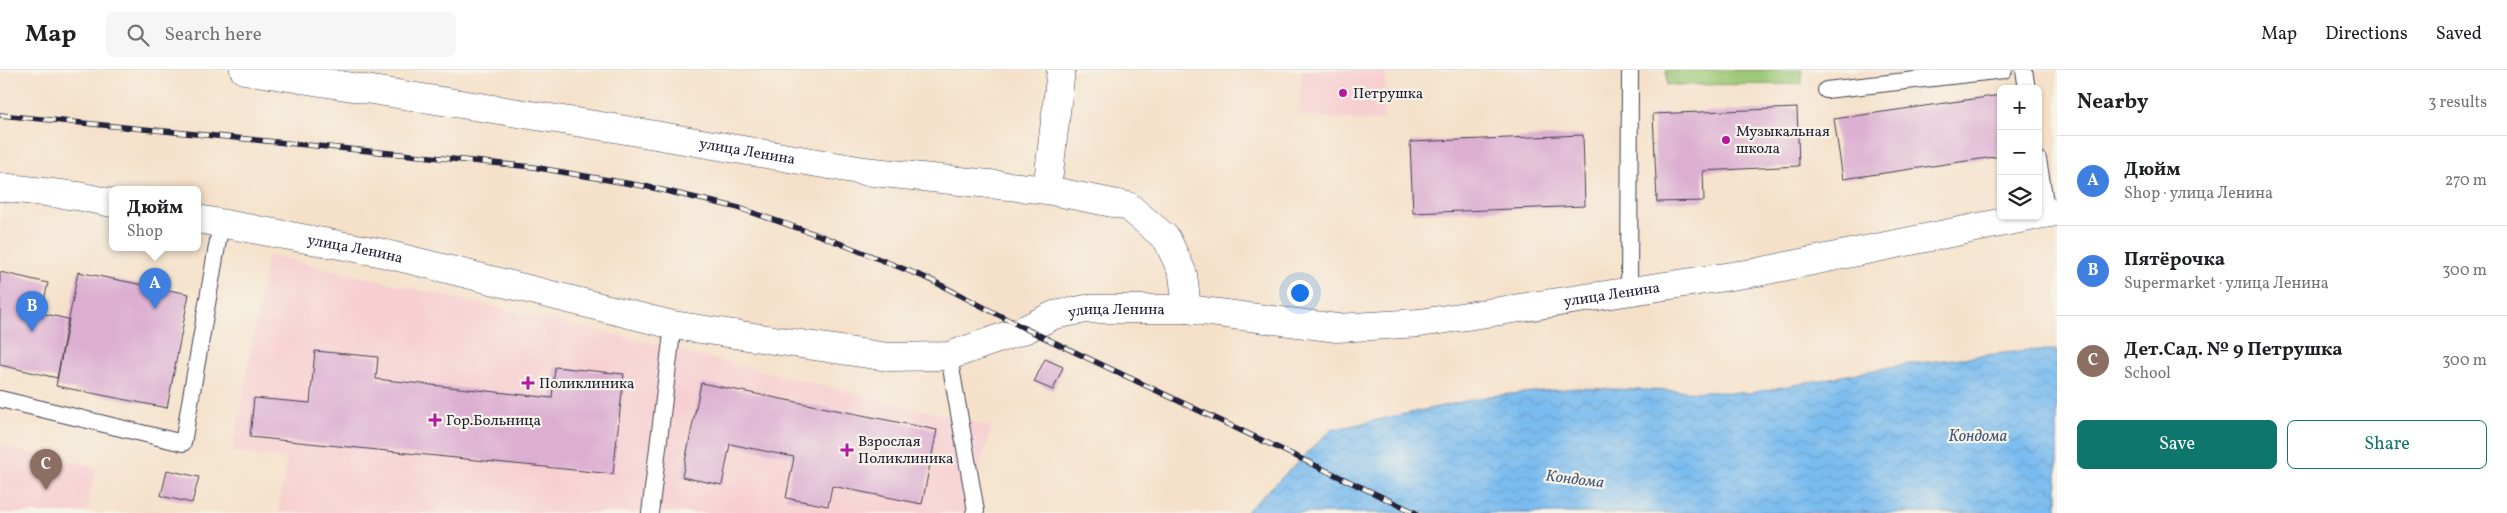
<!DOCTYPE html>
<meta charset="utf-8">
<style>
body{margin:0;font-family:Vollkorn,serif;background:#f6f6f6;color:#202124}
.controls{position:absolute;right:15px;top:15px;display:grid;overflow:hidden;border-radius:8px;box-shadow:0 1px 4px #0004}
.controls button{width:45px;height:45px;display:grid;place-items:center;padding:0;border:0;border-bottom:1px solid #e0e0e0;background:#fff;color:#202124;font:25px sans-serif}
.you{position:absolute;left:1299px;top:222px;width:18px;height:18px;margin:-12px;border:4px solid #fff;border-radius:50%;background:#1a73e8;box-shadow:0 0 0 8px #1a73e833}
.badge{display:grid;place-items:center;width:32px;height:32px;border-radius:50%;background:#0f766e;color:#fff;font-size:16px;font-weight:700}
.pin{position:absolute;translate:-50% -41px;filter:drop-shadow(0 1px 2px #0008)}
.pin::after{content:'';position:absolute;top:26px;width:18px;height:15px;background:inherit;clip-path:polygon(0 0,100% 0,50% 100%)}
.popup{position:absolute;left:109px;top:116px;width:92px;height:65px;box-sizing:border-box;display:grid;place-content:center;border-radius:8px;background:#fff;filter:drop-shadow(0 1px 4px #0005);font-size:16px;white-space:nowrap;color:#757577}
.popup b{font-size:19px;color:#202124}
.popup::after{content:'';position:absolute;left:50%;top:100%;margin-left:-10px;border:10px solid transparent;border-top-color:#fff}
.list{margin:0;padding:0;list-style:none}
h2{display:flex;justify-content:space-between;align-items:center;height:65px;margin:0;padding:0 20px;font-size:21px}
h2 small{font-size:16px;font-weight:400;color:#757577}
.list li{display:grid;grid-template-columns:32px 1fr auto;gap:15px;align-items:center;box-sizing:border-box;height:90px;padding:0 20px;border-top:1px solid #e0e0e0}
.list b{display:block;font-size:19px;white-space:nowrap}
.list p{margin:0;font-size:16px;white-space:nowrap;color:#757577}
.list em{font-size:16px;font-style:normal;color:#757577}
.actions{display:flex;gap:10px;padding:15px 20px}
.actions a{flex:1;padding:11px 0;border:1px solid #0f766e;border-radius:8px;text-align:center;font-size:18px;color:#0f766e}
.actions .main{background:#0f766e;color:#fff}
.icon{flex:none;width:28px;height:28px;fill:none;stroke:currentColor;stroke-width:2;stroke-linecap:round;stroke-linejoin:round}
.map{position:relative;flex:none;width:2057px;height:443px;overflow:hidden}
header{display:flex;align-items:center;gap:30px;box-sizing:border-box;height:70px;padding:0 25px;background:#fff;border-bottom:1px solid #e0e0e0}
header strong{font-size:24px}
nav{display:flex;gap:28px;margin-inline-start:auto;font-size:18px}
.search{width:350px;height:45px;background:#f6f6f6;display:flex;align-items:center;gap:12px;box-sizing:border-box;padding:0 18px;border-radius:8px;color:#757577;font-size:19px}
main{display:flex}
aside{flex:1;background:#fff}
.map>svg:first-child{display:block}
.built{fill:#f7cfd1}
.park{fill:#9ac775;stroke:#5e7458}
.water{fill:url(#water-waves);stroke:#4e6f95}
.building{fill:#dcaed1}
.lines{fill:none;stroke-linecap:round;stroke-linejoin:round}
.service-casing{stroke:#423f50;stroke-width:18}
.minor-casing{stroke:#423f50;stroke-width:29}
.tertiary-casing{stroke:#423f50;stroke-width:29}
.service{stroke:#fff;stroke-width:16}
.minor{stroke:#fff;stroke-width:28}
.tertiary{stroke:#fff;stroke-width:28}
.rail-casing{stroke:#22223b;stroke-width:5.5}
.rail{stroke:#f7f3e8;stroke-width:4;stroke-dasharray:11;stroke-linecap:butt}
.poi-dot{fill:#b5179e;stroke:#f7f3e8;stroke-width:2}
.labels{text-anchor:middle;stroke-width:4.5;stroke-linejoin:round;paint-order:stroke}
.poi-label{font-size:15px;fill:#22223b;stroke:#f7f3e8;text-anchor:start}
.street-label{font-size:15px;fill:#22223b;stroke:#f7f3e8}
.water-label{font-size:16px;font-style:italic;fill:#41587a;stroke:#f7f3e8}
</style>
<header>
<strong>Map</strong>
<div class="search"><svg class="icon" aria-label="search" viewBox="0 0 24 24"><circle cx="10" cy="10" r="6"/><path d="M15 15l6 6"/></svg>Search here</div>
<nav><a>Map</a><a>Directions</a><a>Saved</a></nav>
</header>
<main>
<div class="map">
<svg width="2057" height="443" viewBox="0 0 2057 443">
<defs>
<pattern id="water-waves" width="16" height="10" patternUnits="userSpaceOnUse" patternTransform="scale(1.25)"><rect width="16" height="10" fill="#7abcef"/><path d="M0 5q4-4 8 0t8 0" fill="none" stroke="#69a1ce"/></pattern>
</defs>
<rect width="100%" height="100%" fill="#f7f3e8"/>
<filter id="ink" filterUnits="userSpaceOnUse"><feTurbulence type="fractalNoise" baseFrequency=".02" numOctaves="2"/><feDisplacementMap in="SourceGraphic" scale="10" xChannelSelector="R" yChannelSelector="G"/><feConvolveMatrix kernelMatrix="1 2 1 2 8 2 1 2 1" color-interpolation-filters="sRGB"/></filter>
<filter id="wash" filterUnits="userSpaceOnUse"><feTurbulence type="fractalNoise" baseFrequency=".0096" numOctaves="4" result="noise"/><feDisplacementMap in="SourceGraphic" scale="20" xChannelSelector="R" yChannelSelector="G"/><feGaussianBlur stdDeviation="1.12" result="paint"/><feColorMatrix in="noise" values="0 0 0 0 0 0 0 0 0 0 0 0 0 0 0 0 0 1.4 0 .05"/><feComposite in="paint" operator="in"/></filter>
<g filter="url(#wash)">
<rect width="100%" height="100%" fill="#f5e1ca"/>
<path class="built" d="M 1302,0 L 1386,0 L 1383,51 L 1299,46 Z
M 268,185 L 632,269 L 992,357 L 966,443 L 278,443 L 287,389 L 232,382 Z
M 0,376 L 96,397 L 87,443 L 0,443 Z"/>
<path class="park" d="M 1666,0 L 1802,0 L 1802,14 L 1667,15 Z"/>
<path class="water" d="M 2029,280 L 2057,280 L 2057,443 L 1245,443 L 1331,360 L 1489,326 L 1576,318 L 1750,323 L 1901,295 Z"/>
<g id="blocks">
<path class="building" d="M 2001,25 L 2001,86 L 1843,109 L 1834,49 Z
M 1797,38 L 1799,96 L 1703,101 L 1704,131 L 1657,132 L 1653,44 Z
M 1583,65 L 1585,136 L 1413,143 L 1410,72 Z
M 0,202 L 48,213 L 41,243 L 68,249 L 57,308 L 0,295 Z
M 78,202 L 189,224 L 167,338 L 56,316 Z
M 315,281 L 378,287 L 376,309 L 552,328 L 555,297 L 624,304 L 613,404 L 250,367 L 254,328 L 310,333 Z
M 1045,289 L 1063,297 L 1053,320 L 1034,312 Z
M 701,313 L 937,360 L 922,434 L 832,416 L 828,436 L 786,428 L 794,387 L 730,374 L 722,415 L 682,407 Z
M 167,400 L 199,407 L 192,433 L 161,426 Z"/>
</g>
</g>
<g filter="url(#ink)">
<use href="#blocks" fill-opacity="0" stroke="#423f50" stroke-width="1"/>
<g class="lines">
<defs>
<path id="service" d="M 2024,0 L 2027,19
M 1826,20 L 2004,0
M 2038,89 L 2047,144
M 1629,221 L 1630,0
M 949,286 L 976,441 L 974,443
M 0,329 L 183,373 L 221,153
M 650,443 L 673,255"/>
<g id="minor">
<path id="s1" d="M 244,0 L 620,59 L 864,101 L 1047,120"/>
</g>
<g id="tertiary">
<path d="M 1061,0 L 1047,120 L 1128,136 L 1167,169 L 1183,204 L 1187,239"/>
<path d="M 0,117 L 78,126 L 112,133"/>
<path d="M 2038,145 L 2057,142"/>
<path id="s2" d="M 198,149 L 378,182 L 673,255 L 888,287 L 949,286 L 1026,259 L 1054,245 L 1086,239 L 1187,239 L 1337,258 L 1420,253 L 1758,202 L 2034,146"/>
</g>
</defs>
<use href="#service" class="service-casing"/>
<use href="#minor" class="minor-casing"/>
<use href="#tertiary" class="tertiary-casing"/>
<use href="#service" class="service"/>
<use href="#minor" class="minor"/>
<use href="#tertiary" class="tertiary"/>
<defs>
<path id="rail" d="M 0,45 L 533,97 L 649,117 L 739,138 L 824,167 L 929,209 L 1026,259 L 1416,443"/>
</defs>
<use href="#rail" class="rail-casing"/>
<use href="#rail" class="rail"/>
</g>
</g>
<g class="poi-dot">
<circle cx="1343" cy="23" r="5"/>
<circle cx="1726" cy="70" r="5"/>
<path d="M525.5 305.5h5v5h5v5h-5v5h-5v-5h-5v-5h5z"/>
<path d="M432.5 342.5h5v5h5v5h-5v5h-5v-5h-5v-5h5z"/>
<path d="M844.5 372.5h5v5h5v5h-5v5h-5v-5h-5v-5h5z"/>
</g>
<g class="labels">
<g class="poi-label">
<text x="1353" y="28">Петрушка</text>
<text x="1736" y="66">Музыкальная<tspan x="1736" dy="17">школа</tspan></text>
<text x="539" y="318">Поликлиника</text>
<text x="446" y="355">Гор.Больница</text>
<text x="858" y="376">Взрослая<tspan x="858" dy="17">Поликлиника</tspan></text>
</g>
<g class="street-label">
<text dy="5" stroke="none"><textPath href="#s1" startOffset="510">улица Ленина</textPath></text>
<text dy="5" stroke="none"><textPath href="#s2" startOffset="160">улица Ленина</textPath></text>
<text dy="5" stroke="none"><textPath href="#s2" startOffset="1440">улица Ленина</textPath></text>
<text dy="5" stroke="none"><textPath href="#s2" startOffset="941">улица Ленина</textPath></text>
</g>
<g class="water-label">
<text x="1978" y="371">Кондома</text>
<text transform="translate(1575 408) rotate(7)" y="6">Кондома</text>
</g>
</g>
</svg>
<div class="controls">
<button>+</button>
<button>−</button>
<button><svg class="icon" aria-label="layers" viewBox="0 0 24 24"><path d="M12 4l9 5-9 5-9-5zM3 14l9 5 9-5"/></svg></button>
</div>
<div class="you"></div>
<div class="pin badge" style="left:155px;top:239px;background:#3f7fe0">A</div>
<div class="popup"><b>Дюйм</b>Shop</div>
<div class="pin badge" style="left:32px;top:262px;background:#3f7fe0">B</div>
<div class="pin badge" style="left:46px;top:420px;background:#8d6e63">C</div>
</div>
<aside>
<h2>Nearby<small>3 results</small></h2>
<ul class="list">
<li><span class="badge" style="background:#3f7fe0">A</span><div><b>Дюйм</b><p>Shop · улица Ленина</p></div><em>270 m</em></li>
<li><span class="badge" style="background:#3f7fe0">B</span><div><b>Пятёрочка</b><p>Supermarket · улица Ленина</p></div><em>300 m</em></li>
<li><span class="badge" style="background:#8d6e63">C</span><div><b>Дет.Сад. № 9 Петрушка</b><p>School</p></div><em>300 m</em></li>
</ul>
<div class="actions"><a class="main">Save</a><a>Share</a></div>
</aside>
</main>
